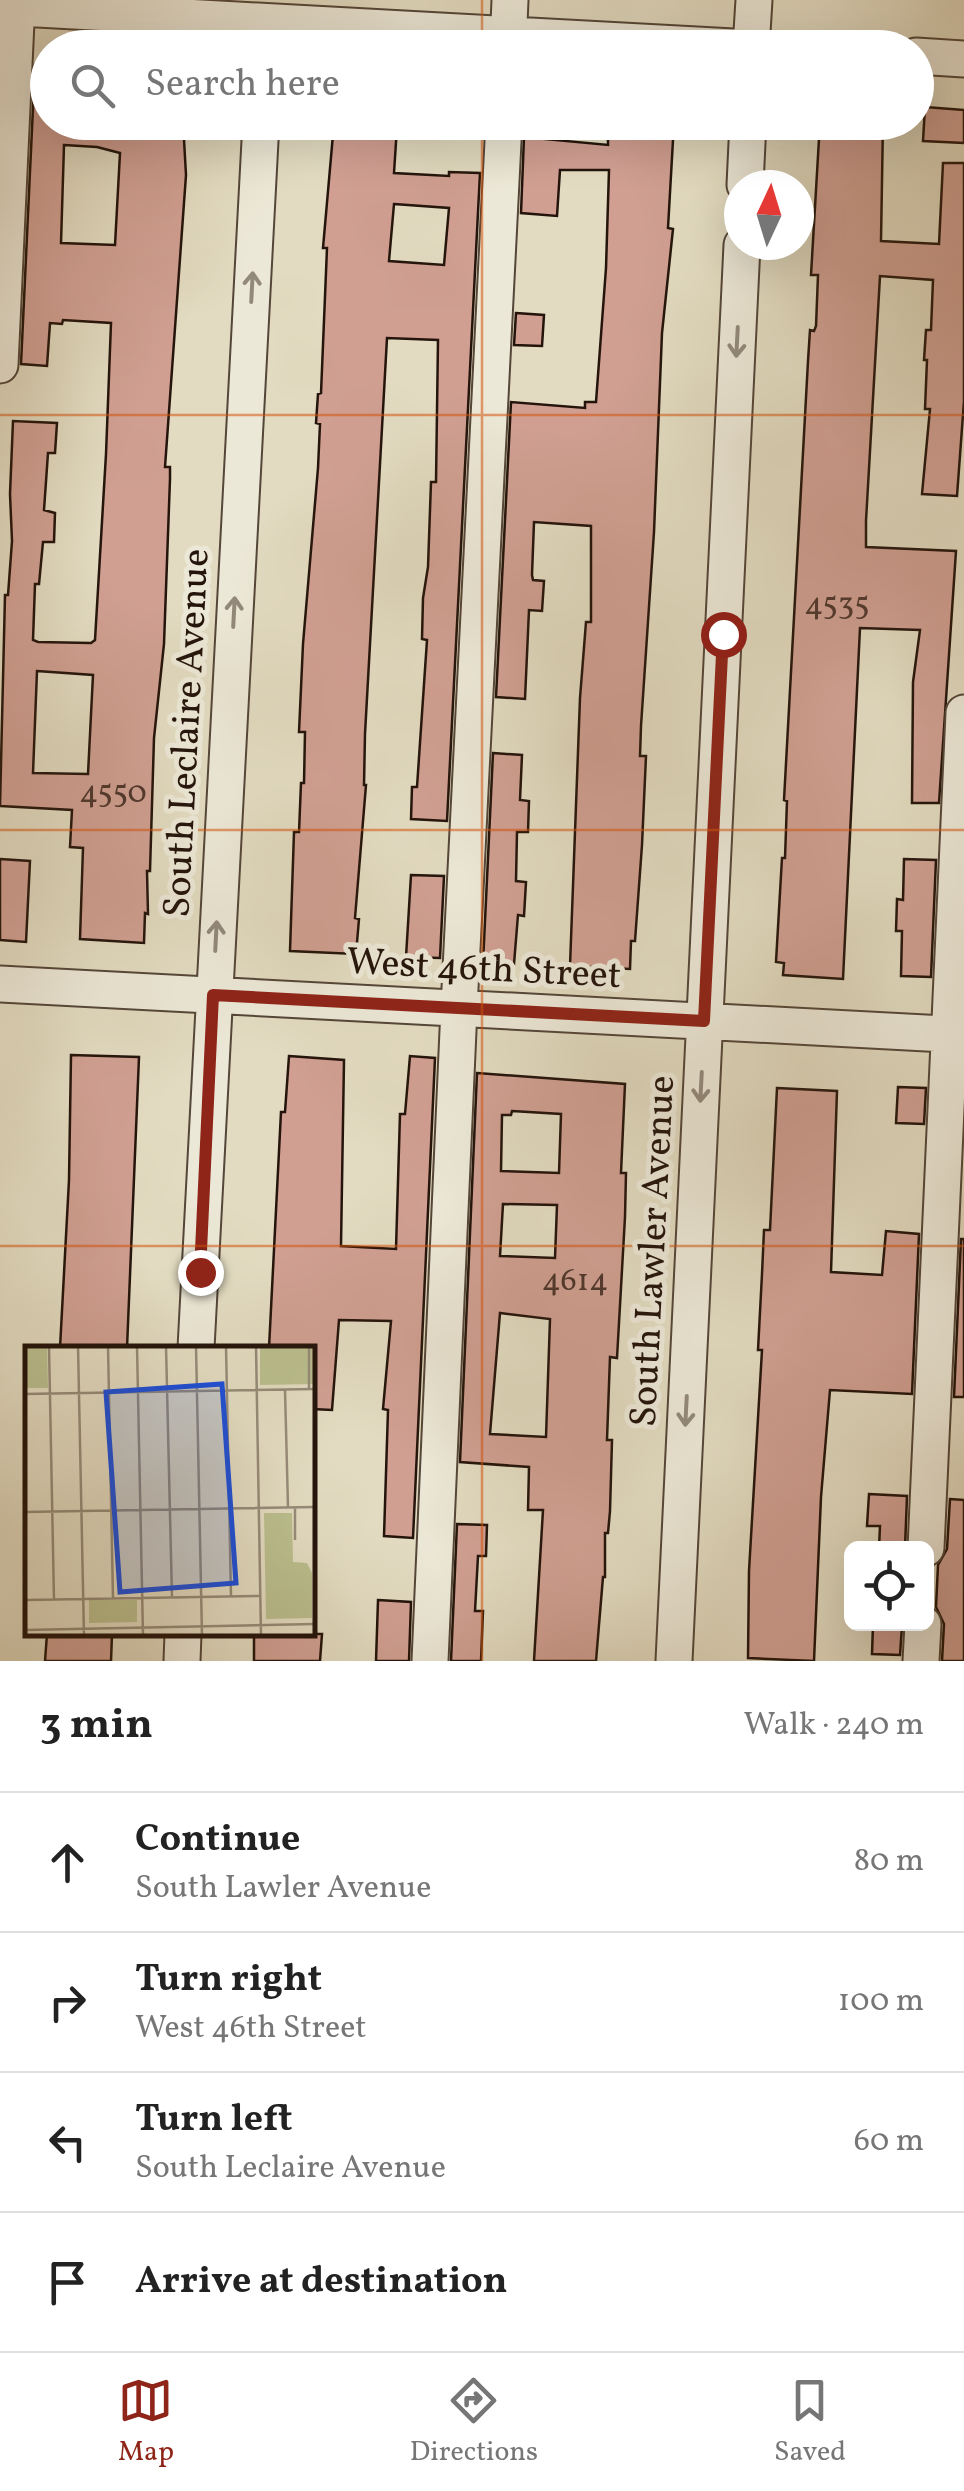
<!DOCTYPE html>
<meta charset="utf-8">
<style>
body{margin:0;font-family:Vollkorn,serif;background:#f6f6f6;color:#222}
.controls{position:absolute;right:30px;bottom:30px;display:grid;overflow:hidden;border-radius:15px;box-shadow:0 10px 40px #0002}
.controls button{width:90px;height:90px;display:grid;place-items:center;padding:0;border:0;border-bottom:2px solid #e0e0e0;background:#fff;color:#222;font:50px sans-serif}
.compass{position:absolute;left:724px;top:170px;width:90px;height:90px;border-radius:50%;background:#fff;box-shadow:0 10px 40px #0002;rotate:4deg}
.stop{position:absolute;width:30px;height:30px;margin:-22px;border:8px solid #8f2418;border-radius:50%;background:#fff}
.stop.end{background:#8f2418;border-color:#fff;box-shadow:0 2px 10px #0008}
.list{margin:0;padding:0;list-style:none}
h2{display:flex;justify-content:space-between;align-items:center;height:130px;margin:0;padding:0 40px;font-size:42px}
h2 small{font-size:32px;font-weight:400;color:#767676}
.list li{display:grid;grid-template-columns:65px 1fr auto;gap:30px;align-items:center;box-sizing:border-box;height:140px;padding:0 40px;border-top:2px solid #e0e0e0}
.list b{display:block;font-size:38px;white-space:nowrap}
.list p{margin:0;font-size:32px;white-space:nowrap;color:#767676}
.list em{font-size:32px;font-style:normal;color:#767676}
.icon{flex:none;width:55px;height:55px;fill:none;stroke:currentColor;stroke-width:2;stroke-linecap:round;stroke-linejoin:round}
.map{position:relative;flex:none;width:964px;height:1661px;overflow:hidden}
.search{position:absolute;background:#fff;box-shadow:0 10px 40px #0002;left:30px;right:30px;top:30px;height:110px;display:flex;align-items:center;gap:25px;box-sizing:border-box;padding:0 35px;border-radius:55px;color:#767676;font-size:38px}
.sheet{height:690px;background:#fff}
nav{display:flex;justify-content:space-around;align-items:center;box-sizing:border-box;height:140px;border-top:2px solid #e0e0e0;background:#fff;font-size:28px;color:#767676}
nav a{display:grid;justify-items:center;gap:5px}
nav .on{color:#8f2418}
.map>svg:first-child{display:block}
.building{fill:#d09f92;stroke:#24140b;stroke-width:2.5;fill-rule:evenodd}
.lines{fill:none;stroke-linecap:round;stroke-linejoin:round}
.minor-casing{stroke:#544638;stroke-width:39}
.minor{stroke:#ece8d7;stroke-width:35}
.oneway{stroke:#92897b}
.route{stroke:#8f2418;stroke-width:12}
.grid{fill:none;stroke:#d4520c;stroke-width:2.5;stroke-opacity:0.55}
.labels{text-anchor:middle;stroke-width:10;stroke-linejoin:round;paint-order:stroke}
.number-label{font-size:32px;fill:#4f372d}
.street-label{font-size:38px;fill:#24140b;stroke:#ece8d7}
.inset-road{fill:none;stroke:#968b78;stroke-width:2.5}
.view{fill:#1d4ed8;fill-opacity:0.15;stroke:#1d4ed8;stroke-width:5}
.inset-edge{fill:none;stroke:#24140b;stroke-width:5}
</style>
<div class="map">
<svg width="964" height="1661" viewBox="0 0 964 1661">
<rect width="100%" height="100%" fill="#e2dbc1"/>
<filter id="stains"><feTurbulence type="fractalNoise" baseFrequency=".002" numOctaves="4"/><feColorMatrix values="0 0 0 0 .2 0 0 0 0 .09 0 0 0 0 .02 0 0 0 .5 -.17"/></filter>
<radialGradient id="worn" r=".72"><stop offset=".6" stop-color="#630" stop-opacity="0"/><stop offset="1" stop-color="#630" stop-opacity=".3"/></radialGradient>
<path class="building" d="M 35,65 L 48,66 L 48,122 L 183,122 L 186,175 L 165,467 L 170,467 L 170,479 L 164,644 L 154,738 L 150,871 L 147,871 L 148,914 L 145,913 L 144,943 L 80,939 L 83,848 L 70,847 L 72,810 L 0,806 L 5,595 L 8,595 L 12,541 L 10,494 L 13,421 L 57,423 L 55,453 L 48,453 L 44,510 L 55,513 L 54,542 L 43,542 L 39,584 L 35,584 L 33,640 L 38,642 L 91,643 L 95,640 L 106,454 L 111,323 L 63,320 L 62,324 L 50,323 L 47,366 L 21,364 ZM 64,145 L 97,147 L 120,153 L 115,245 L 61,243 ZM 37,671 L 93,675 L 88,774 L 33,773 Z
M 925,107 L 964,110 L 964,143 L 923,141 Z
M 608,122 L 672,122 L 673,140 L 668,228 L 673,229 L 662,333 L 654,532 L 641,726 L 640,756 L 646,756 L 642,845 L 635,941 L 631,941 L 630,969 L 570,966 L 580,698 L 586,622 L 591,622 L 591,526 L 534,522 L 532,575 L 533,580 L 544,581 L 542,611 L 529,610 L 525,699 L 496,697 L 511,402 L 585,408 L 585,402 L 596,402 L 606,268 L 609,170 L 560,170 L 557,216 L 521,213 L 524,137 L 608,145 Z
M 820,122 L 883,122 L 881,241 L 939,244 L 943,163 L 964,163 L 964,401 L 957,496 L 922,494 L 930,409 L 925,409 L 927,360 L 924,360 L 926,330 L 931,330 L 933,280 L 880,276 L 866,521 L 866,547 L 956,551 L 939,803 L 912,803 L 913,682 L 920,630 L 860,628 L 843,979 L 783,975 L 784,963 L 776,962 L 782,858 L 785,858 L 787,801 L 784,800 L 808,361 L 810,330 L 814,331 L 816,326 L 818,275 L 811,275 Z
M 334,123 L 397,127 L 394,173 L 449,176 L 449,172 L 480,173 L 447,821 L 411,819 L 412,787 L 417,787 L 427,640 L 422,639 L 423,598 L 428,567 L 431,482 L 436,482 L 438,340 L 387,338 L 365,734 L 364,785 L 366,785 L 355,918 L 359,919 L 356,954 L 290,951 L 294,832 L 299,832 L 301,783 L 304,783 L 305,732 L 299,732 L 303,644 L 318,468 L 320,424 L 316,423 L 318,394 L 321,393 L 327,248 L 323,248 ZM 394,204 L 449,208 L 444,265 L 389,261 Z
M 516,313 L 544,315 L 542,346 L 514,345 Z
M 493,753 L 522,755 L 520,800 L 529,801 L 528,832 L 517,832 L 516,881 L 526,882 L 524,916 L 518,915 L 514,964 L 483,963 Z
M 0,859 L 30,861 L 26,942 L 0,940 Z
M 904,859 L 936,860 L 931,977 L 901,976 L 902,931 L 896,931 L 897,899 L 903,900 Z
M 411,875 L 444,876 L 440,958 L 406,957 Z
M 71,1055 L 139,1057 L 127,1348 L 60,1348 L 69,1180 Z
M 289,1056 L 344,1060 L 341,1246 L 396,1249 L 400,1114 L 405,1114 L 410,1056 L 435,1058 L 413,1538 L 384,1536 L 388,1410 L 383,1409 L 391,1321 L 339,1320 L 332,1410 L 312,1409 L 312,1348 L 269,1348 L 281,1112 L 285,1112 Z
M 477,1073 L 625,1084 L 621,1173 L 626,1173 L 625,1217 L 617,1358 L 610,1357 L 607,1440 L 612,1440 L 610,1511 L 608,1533 L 605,1533 L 605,1577 L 603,1577 L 596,1661 L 534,1661 L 543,1510 L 528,1510 L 529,1467 L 460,1462 ZM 512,1111 L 561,1114 L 559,1173 L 501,1171 L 502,1115 L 511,1115 ZM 503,1204 L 557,1205 L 555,1258 L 500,1256 ZM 500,1313 L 550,1319 L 546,1437 L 490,1434 Z
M 898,1087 L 926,1088 L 924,1124 L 896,1123 Z
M 777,1088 L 837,1091 L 831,1272 L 882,1275 L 886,1231 L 919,1234 L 912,1394 L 830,1390 L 821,1497 L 814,1661 L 748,1658 L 749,1571 L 762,1350 L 758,1350 L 762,1274 L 764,1230 L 770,1230 Z
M 961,1239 L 964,1239 L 964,1397 L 954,1397 Z
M 869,1494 L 907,1496 L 905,1548 L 879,1548 L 880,1526 L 867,1526 Z
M 950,1499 L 964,1500 L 964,1661 L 942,1661 L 944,1624 L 936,1607 L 938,1565 L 947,1549 Z
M 457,1524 L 487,1525 L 486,1556 L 478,1556 L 475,1611 L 483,1611 L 481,1661 L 451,1661 Z
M 378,1600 L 411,1602 L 409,1661 L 376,1661 Z
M 873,1625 L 902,1626 L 900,1655 L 872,1654 Z
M 47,1634 L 112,1634 L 111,1661 L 45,1661 Z
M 254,1634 L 322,1634 L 320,1661 L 254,1661 Z"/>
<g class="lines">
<defs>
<path id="minor" d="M 0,7 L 752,48
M 508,48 L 510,0
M 751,48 L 754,0
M 916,56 L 964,59
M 745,185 L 748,122
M 0,365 L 17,0
M 0,984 L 964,1035
M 196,1348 L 261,122
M 926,1548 L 964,713
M 182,1661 L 183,1634
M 430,1661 L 459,1008 L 504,122
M 674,1661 L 742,245
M 921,1661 L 923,1624"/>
</defs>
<use href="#minor" class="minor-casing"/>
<use href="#minor" class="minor"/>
</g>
<defs><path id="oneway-shaft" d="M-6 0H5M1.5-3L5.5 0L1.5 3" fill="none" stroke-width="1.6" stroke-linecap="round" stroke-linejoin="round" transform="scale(2.5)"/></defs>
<g class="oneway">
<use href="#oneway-shaft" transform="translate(252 287) rotate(-87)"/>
<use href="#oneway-shaft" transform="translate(737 342) rotate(93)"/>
<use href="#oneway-shaft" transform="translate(234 612) rotate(-87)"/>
<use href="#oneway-shaft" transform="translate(216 936) rotate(-87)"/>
<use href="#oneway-shaft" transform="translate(701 1087) rotate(93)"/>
<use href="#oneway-shaft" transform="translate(686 1411) rotate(93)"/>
</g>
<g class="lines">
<path class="route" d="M 200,1272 L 213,995 L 704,1021 L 723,634"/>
</g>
<path class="grid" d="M 482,0 L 482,48M 482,122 L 482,1661M 0,415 L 964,415M 0,830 L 964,830M 0,1246 L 964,1246"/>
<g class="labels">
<g class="number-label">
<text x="837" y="614">4535</text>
<text x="113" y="802">4550</text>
<text x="575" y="1290">4614</text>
</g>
<g class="street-label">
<text transform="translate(185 733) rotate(-87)" y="13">South Leclaire Avenue</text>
<text transform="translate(484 967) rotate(3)" y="13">West 46th Street</text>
<text transform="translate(651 1251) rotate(-87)" y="13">South Lawler Avenue</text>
</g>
</g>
<g transform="translate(25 1346)">
<rect width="290" height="290" fill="#e2dbc1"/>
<path d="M 0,0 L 22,0 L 23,42 L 0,42 ZM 235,0 L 290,0 L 290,38 L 235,39 ZM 239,167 L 267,167 L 268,216 L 282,217 L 287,227 L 287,272 L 241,273 ZM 64,254 L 112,254 L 112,276 L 64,277 Z" fill="#babe8e"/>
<path class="inset-road" d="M 24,0 L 29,254M 53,0 L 59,290M 83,0 L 88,253M 112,0 L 118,290M 141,0 L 147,252M 171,0 L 177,290M 201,0 L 206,251M 231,0 L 236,290M 284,0 L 284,42M 260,44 L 263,161M 0,48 L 290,43M 270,161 L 270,194M 0,166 L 290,161M 0,204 L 1,284M 1,254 L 235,250M 0,284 L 290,278"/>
<path class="view" d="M 197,38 L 211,237 L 95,246 L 81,46 Z"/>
<rect width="290" height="290" class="inset-edge"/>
</g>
<rect width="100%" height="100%" filter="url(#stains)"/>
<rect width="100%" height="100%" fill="url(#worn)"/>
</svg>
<div class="controls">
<button><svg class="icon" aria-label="locate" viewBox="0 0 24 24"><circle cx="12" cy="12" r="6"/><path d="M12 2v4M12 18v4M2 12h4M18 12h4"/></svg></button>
</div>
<svg class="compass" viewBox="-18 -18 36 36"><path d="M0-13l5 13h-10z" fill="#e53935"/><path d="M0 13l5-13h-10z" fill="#767676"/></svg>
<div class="stop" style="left:723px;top:634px"></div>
<div class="stop end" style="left:200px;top:1272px"></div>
<div class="search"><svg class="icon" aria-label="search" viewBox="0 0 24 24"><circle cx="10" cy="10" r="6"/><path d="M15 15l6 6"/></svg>Search here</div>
</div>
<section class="sheet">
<h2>3 min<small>Walk · 240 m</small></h2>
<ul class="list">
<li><svg class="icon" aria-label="ahead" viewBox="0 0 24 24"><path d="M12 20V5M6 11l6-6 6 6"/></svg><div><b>Continue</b><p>South Lawler Avenue</p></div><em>80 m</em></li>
<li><svg class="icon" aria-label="right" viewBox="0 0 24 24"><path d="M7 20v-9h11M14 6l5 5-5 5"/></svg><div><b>Turn right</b><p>West 46th Street</p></div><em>100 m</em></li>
<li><svg class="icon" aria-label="left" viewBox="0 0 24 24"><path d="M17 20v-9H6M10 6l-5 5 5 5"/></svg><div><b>Turn left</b><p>South Leclaire Avenue</p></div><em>60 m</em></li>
<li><svg class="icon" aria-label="arrive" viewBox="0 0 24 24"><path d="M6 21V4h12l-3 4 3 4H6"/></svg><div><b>Arrive at destination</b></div></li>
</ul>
</section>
<nav>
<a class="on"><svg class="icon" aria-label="map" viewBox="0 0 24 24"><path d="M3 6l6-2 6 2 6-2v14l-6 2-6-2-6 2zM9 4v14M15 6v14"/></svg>Map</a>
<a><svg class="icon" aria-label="directions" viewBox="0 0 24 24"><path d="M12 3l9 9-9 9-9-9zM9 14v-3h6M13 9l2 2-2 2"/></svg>Directions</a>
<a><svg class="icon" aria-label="saved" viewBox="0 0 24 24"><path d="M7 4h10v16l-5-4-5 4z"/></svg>Saved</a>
</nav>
